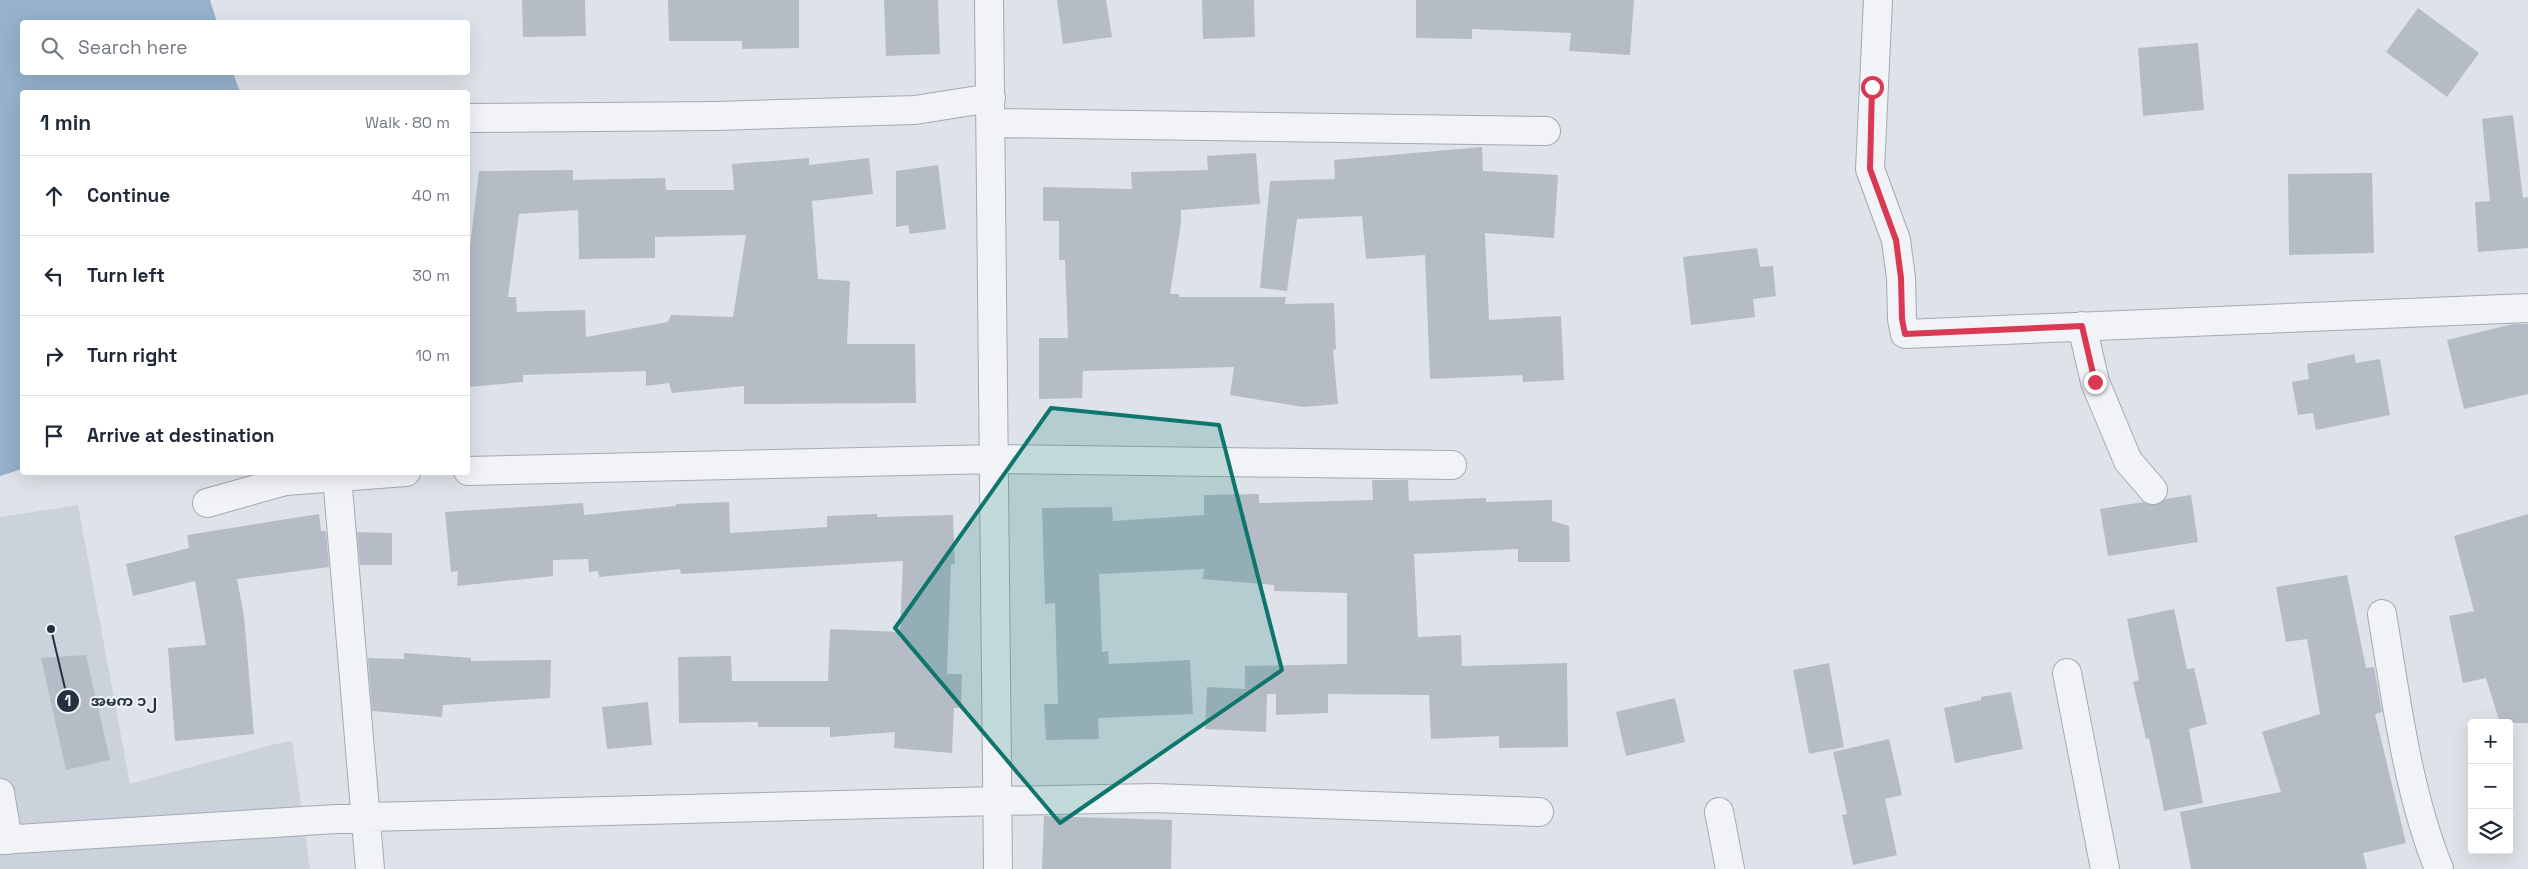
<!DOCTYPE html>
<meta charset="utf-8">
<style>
body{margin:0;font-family:"Space Grotesk","Noto Sans Myanmar",sans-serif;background:#f2f2f3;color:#1f2937}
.controls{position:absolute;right:15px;bottom:15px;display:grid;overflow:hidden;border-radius:5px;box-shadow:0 5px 20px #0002}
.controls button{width:45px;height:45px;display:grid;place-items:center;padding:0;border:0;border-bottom:1px solid #e0e1e3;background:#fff;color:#1f2937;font:25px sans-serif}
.stop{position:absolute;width:15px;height:15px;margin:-11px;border:4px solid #d93952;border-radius:50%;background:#fff}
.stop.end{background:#d93952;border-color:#fff;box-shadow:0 1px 5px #0008}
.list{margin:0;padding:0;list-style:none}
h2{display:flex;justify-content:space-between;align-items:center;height:65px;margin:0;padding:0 20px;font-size:21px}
h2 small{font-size:16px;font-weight:400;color:#747a83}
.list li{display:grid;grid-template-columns:32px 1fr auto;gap:15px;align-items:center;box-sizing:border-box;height:80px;padding:0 20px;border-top:1px solid #e0e1e3}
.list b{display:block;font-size:19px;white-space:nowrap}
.list em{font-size:16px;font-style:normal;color:#747a83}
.icon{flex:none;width:28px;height:28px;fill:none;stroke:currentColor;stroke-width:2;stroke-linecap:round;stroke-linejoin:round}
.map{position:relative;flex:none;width:2528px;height:869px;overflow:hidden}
.search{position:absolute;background:#fff;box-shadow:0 5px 20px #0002;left:20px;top:20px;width:450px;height:55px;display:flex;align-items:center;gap:12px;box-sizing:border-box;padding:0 18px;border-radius:5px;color:#747a83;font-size:19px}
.panel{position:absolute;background:#fff;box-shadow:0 5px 20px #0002;left:20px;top:90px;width:450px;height:385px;border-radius:5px}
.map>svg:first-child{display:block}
.built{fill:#ccd2db}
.water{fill:#96b1cc}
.building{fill:#b5bcc6;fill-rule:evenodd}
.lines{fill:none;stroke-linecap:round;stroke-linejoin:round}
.minor-casing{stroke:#a3aab3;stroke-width:30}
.minor{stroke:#f1f3f7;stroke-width:28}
.route{stroke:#d93952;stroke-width:6}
.marked{fill:#0f766e;fill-opacity:0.2;stroke:#0f766e;stroke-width:4;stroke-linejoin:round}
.leader{fill:none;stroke:#263041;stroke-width:2}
.callout-dot{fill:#263041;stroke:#eef2f7;stroke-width:2}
.mark-label{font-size:15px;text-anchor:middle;font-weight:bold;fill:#fff}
.callout-label{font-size:15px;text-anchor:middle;font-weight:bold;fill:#263041;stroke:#eef2f7;stroke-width:4;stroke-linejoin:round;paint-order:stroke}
</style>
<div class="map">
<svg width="2528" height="869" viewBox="0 0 2528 869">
<rect width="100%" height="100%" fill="#dee3e9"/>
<path class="built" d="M 78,505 L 130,784 L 275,744 L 292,741 L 310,869 L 0,869 L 0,517 Z"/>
<path class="water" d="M 0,0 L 210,0 L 217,22 L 22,22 L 22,72 L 233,73 L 240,92 L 22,92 L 22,469 L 0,476 Z"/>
<path class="building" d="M 522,0 L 585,0 L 586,36 L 523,37 Z
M 668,0 L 799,0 L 799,48 L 742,49 L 742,41 L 669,41 Z
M 884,0 L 938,0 L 940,54 L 886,56 Z
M 1057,0 L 1106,0 L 1112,37 L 1063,44 Z
M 1202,0 L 1254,0 L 1255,37 L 1203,39 Z
M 1416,0 L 1634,0 L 1630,55 L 1569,51 L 1571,33 L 1472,29 L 1472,39 L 1416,38 Z
M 2418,8 L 2479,53 L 2447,97 L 2386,52 Z
M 2198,43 L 2204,110 L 2143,116 L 2138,48 Z
M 2513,115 L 2523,198 L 2528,197 L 2528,248 L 2478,252 L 2475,202 L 2490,201 L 2482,119 Z
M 1482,147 L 1483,171 L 1558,175 L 1554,238 L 1485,233 L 1489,320 L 1561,316 L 1564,380 L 1523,382 L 1522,375 L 1430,379 L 1425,255 L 1366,259 L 1362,216 L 1297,219 L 1287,291 L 1260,288 L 1270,181 L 1335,179 L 1334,160 Z
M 1256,153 L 1260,204 L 1181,210 L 1181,223 L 1170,294 L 1179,294 L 1179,297 L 1286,297 L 1285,304 L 1334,303 L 1336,349 L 1333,350 L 1338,404 L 1303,407 L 1230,395 L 1234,367 L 1083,371 L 1082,398 L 1039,399 L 1039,338 L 1068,338 L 1065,260 L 1059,260 L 1059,221 L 1043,221 L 1043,187 L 1132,189 L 1131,172 L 1208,170 L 1207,156 Z
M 809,158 L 809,165 L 869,158 L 873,194 L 812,201 L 818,279 L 850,281 L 847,344 L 915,344 L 916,403 L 744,404 L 744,386 L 672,393 L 669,383 L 646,386 L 646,371 L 523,375 L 523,382 L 468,387 L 468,264 L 479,171 L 573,170 L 573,180 L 665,178 L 666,190 L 734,190 L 732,164 ZM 578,210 L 579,259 L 655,258 L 655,237 L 746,235 L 733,317 L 671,315 L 668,322 L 586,337 L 585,310 L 517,312 L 516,297 L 508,297 L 519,214 Z
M 938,165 L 946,229 L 910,234 L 908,225 L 896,227 L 896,171 Z
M 2372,173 L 2374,253 L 2289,255 L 2288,174 Z
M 1757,248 L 1760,267 L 1773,266 L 1776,296 L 1753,299 L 1755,317 L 1691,325 L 1683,257 Z
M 2513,324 L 2528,324 L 2528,394 L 2464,409 L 2447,340 Z
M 2354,354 L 2356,363 L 2380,359 L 2390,415 L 2316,430 L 2313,413 L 2298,415 L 2292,382 L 2309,379 L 2307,364 Z
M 1372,480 L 1408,480 L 1409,501 L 1486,498 L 1486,502 L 1552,500 L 1552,521 L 1569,526 L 1570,562 L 1518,562 L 1518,549 L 1414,554 L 1418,637 L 1461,635 L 1462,666 L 1567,663 L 1568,747 L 1499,748 L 1499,736 L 1431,739 L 1429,695 L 1328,694 L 1328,713 L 1276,715 L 1276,694 L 1267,694 L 1266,732 L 1205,729 L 1207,687 L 1245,689 L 1245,666 L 1347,664 L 1347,593 L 1274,591 L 1274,585 L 1203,579 L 1204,569 L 1099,574 L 1102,652 L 1108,651 L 1109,664 L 1190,660 L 1193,714 L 1098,718 L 1099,739 L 1046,740 L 1044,704 L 1058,704 L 1055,603 L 1045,604 L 1042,508 L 1112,507 L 1113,521 L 1204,515 L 1204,495 L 1259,494 L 1259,503 L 1373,500 Z
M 2191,495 L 2198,542 L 2108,556 L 2100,509 L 2144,502 L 2155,505 L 2165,499 Z
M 729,502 L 730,533 L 827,527 L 827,516 L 877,514 L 877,517 L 953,515 L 955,564 L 951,564 L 947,674 L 962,674 L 961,708 L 954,708 L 952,753 L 894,748 L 895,732 L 830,737 L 830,727 L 758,727 L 758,722 L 679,723 L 678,657 L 731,656 L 732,681 L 828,681 L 830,629 L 900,632 L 903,561 L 681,574 L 680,569 L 599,577 L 598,571 L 589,572 L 588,559 L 553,560 L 553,576 L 457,586 L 458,571 L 451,572 L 445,512 L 583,503 L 584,515 L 676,506 L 676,504 Z
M 319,514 L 321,531 L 326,531 L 329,567 L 237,579 L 244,616 L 254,734 L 175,741 L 168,648 L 206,645 L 195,581 L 133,596 L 126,564 L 189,548 L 187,535 Z
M 2528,514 L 2528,723 L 2500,723 L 2486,678 L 2463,683 L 2449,616 L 2474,611 L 2454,536 Z
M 357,532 L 392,533 L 392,565 L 360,565 Z
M 2347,575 L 2366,668 L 2374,667 L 2382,712 L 2375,714 L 2406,843 L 2363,853 L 2367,869 L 2191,869 L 2180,812 L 2281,792 L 2262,732 L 2320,714 L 2307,639 L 2286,642 L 2276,587 Z
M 2174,609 L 2187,669 L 2194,668 L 2207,724 L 2189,729 L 2203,803 L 2164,811 L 2149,738 L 2146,739 L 2133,682 L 2139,680 L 2127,619 Z
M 404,653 L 471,658 L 471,661 L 551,660 L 550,698 L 443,705 L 442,717 L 372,711 L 368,658 L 404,659 Z
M 86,655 L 110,760 L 66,770 L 41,658 Z
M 1829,663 L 1844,747 L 1809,754 L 1793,670 Z
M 2011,692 L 2023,749 L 1955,763 L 1944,708 L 1981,700 L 1981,697 Z
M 1675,698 L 1685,742 L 1626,756 L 1616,712 Z
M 648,702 L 652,745 L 607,749 L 602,707 Z
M 1889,739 L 1902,795 L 1885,799 L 1897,855 L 1853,865 L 1842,815 L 1847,814 L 1833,752 Z
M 1044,816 L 1172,820 L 1171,869 L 1042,869 Z"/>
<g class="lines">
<defs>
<path id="minor" d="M 989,0 L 998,869
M 1878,0 L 1870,169 L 1896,240 L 1901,278 L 1902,319 L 1905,334 L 2528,308
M 468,118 L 716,116 L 915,110 L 991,98
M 992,123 L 1546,131
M 2082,326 L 2095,382 L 2128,461 L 2153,490
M 468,471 L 995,459 L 1452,465
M 337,476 L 370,869
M 207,503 L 285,481 L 406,472
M 2382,614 C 2396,698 2407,790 2439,869
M 2067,673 L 2105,869
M 0,793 L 8,840
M 1719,812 L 1730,869
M 0,840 L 368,817 L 997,801 L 1154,798 L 1539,812"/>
</defs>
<use href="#minor" class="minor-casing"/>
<use href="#minor" class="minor"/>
</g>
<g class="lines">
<path class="route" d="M 1872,87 L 1870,169 L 1896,240 L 1901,278 L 1902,319 L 1905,334 L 2082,326 L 2095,382"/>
</g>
<path class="marked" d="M 1051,408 L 1219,425 L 1282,670 L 1060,823 L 895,628 Z"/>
<path class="leader" d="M51 629L68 701"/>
<g class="callout-dot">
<circle cx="51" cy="629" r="5"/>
<circle cx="68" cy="701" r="12"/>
</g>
<g class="mark-label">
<text x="68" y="706">1</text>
</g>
<g class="callout-label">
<text x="124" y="706">အမက ၁၂</text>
</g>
</svg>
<div class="controls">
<button>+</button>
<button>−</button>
<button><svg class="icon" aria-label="layers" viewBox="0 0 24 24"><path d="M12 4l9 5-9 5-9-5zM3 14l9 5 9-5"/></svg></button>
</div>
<div class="stop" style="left:1872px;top:87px"></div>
<div class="stop end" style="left:2095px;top:382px"></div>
<div class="search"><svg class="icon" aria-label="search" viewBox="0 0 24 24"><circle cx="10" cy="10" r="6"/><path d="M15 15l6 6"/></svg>Search here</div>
<section class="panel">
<h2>1 min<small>Walk · 80 m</small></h2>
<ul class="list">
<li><svg class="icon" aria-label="ahead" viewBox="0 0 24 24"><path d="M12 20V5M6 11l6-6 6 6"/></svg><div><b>Continue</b></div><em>40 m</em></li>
<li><svg class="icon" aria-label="left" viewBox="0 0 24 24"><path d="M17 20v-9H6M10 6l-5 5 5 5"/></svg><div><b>Turn left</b></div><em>30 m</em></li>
<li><svg class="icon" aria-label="right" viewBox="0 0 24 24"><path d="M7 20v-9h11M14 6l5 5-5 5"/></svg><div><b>Turn right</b></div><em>10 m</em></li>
<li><svg class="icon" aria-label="arrive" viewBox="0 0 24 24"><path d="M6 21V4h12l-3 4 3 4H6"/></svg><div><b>Arrive at destination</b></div></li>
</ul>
</section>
</div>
